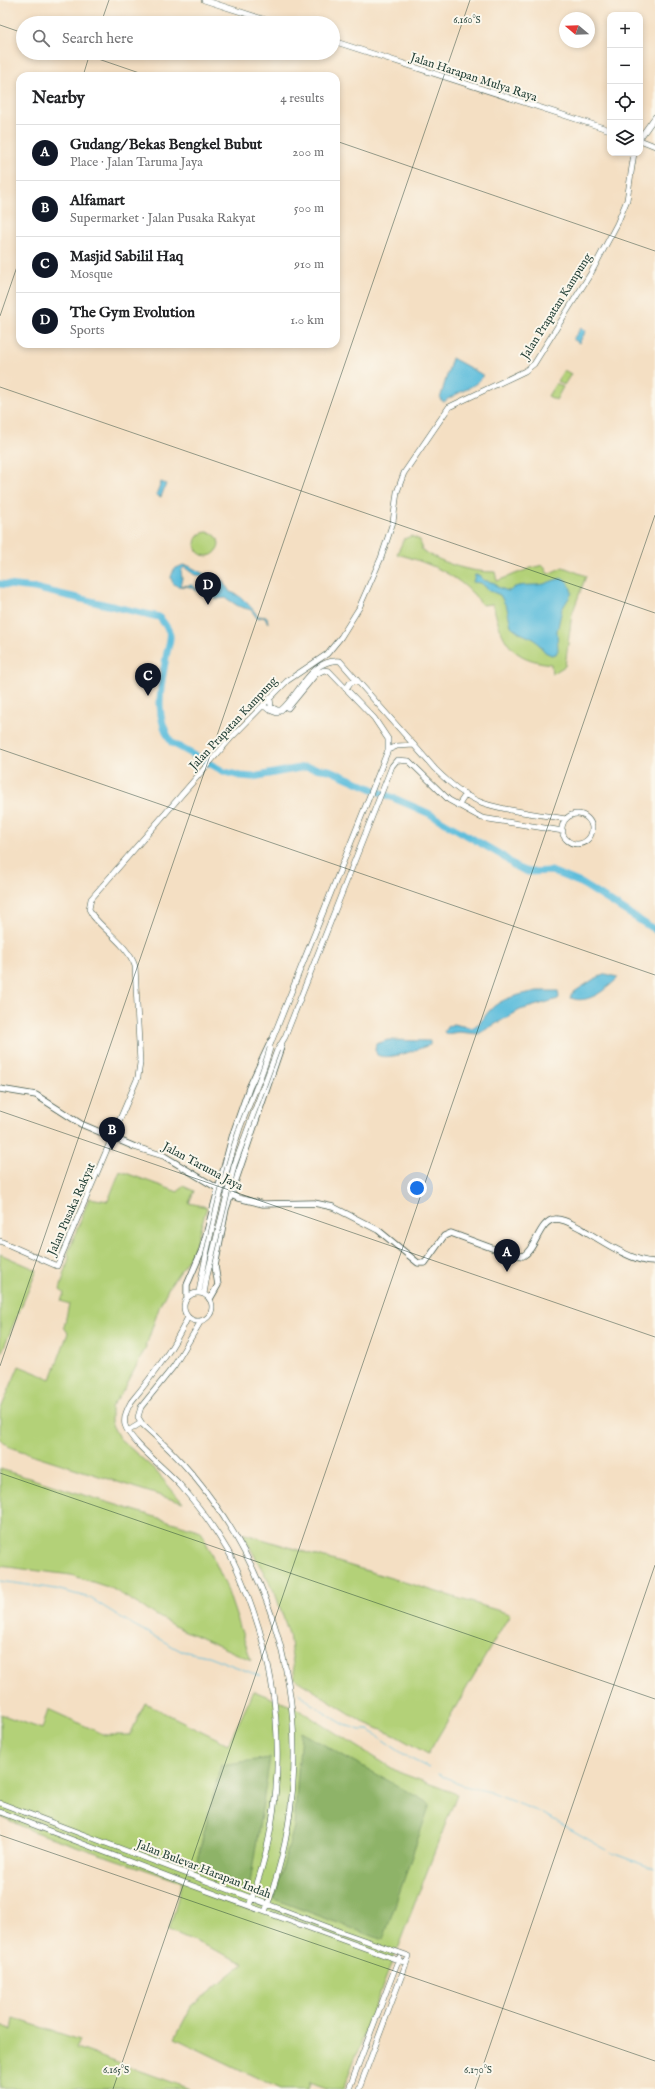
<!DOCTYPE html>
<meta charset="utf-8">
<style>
body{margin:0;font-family:"IM FELL English",serif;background:#f2f2f2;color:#202124}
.controls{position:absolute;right:12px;top:12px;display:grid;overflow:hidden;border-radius:8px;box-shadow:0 2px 6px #0003}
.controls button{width:36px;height:36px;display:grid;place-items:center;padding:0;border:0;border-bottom:1px solid #e0e0e0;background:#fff;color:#202124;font:20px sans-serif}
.compass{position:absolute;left:559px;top:12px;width:36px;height:36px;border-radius:50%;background:#fff;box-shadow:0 2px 6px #0003;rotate:289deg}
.you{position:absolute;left:417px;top:1188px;width:14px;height:14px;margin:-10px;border:3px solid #fff;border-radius:50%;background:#1a73e8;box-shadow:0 0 0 6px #1a73e833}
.badge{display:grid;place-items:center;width:26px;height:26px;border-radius:50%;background:#111827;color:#fff;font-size:13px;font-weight:700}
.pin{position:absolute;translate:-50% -33px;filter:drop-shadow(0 1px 2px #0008)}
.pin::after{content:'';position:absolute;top:21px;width:14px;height:12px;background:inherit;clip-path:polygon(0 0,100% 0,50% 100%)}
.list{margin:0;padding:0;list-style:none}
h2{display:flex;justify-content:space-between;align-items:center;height:52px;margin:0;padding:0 16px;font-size:17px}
h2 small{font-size:13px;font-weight:400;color:#757577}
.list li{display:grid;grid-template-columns:26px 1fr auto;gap:12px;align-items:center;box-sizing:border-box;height:56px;padding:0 16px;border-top:1px solid #e0e0e0}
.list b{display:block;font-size:15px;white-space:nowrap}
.list p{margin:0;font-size:13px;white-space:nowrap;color:#757577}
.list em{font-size:13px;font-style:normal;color:#757577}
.icon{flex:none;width:22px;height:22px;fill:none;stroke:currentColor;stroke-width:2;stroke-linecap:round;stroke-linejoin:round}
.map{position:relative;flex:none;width:655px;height:2089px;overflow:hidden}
.search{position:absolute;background:#fff;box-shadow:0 2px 6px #0003;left:16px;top:16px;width:324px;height:44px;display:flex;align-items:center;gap:10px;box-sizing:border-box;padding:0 14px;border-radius:22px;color:#757577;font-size:15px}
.panel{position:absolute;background:#fff;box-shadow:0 2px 6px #0003;left:16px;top:72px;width:324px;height:276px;border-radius:12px}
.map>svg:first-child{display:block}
.green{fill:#b3d178;stroke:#698756}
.forest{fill:#8eb368;stroke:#56784e}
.water{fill:#5dbddc;stroke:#3e7d88;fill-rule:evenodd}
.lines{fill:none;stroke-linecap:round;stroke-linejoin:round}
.stream{stroke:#5dbddc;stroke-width:1}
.river{stroke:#5dbddc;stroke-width:7}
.secondary-casing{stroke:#3f5549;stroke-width:6}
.primary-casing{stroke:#3f5549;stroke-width:7}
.secondary{stroke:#fff;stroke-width:5}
.primary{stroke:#fff;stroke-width:5.5}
.secondary-bridge-casing{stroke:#3f5549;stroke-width:6;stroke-linecap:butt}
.secondary-bridge{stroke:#fff;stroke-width:5}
.ticks{fill:none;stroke:#1f3d34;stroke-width:1;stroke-opacity:0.45}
.labels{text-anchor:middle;stroke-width:4;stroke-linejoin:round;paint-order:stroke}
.street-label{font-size:12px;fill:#1f3d34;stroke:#fbf7ec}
.ticks-label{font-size:10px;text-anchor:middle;fill:#1f3d34;stroke:#fbf7ec;stroke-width:4;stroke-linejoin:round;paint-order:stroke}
</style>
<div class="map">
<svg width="655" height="2089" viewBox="0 0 655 2089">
<rect width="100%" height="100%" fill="#fbf7ec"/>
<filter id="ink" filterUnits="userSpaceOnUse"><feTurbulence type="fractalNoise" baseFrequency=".025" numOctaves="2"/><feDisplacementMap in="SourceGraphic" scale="8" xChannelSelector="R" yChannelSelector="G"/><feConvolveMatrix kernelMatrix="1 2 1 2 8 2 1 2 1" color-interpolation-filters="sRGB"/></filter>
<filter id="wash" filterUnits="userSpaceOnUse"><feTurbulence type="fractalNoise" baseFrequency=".012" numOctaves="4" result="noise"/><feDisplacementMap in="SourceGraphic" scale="16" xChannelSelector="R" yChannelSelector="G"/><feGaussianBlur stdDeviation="0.9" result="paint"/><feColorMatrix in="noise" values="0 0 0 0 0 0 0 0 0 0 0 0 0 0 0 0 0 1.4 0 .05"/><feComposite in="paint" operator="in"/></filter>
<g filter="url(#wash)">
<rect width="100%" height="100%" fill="#f4dfc3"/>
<path class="green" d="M 564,370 L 571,374 L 564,385 L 557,381 Z
M 556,383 L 563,387 L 556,400 L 548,396 Z
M195 544a12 12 0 1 1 24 0a12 12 0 1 1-24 0Z
M 411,536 L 420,540 L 422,550 C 445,564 467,572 495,572 L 497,581 L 531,568 L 543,565 L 548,574 L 563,567 L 586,576 L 572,614 L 565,666 L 552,674 L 551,664 C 510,659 502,642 493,604 L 482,605 C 462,576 430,563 397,554 L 404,539 Z
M 120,1171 L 178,1192 L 183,1186 L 194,1191 L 189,1203 L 207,1207 L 193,1252 L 170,1285 L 160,1305 L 145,1349 L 125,1388 L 111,1407 L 111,1423 L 119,1438 L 154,1469 L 183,1503 L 9,1447 L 0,1438 L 0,1411 L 19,1366 L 51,1379 L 68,1333 L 64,1327 L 69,1304 L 61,1301 L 64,1293 L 60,1290 L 69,1258 L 68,1253 L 89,1198 L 108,1201 Z
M 0,1254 L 37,1270 L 0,1356 Z
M 0,1469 L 201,1531 L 226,1586 L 251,1660 L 174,1626 L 111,1588 L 71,1575 L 0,1566 Z
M 242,1533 L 510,1614 L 428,1754 L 396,1736 L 365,1723 L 295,1679 L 289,1634 L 275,1593 Z
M 254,1691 L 296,1708 L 398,1772 L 457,1794 L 343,2089 L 329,2089 L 310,2082 L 308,2089 L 280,2089 L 175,2038 L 191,2007 L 244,1963 L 169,1930 L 182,1882 L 32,1831 L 0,1816 L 0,1714 L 42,1729 L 48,1709 L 105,1735 L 130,1735 L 145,1703 L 228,1744 Z
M 13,2018 L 80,2040 L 76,2048 L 190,2089 L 0,2089 L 0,2026 L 11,2029 Z"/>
<path class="forest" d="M 301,1732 L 430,1804 L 383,1940 L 274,1899 L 294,1827 Z
M 270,1758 L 249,1890 L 195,1868 L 221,1765 Z"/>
<path class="water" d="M 581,328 L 586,331 L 579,343 L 573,339 Z
M 452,358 L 483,375 C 480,386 454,393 444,402 L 440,399 Z
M 161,482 L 166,484 L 161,497 L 156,495 Z
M 183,565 L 189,566 L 204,574 L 217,576 L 223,581 L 230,592 C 242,595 251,607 258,616 L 267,617 L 268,623 L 264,617 L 257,618 L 251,610 L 238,606 L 226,598 L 216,599 C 209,594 206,594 199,592 C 196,591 194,588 190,587 C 182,585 173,590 171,577 L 174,569 ZM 184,567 L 195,575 L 209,576 L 210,584 L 220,584 L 217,596 L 208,592 L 198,590 L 192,585 L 180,586 L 182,578 L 181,571 Z
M 475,575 L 479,575 L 483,580 L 495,583 L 497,587 L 508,591 C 512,591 512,588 515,587 C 524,584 535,586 544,584 C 557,580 567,571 572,593 L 562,609 L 557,631 L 558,650 L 556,654 L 551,655 L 545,652 L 534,639 L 520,633 L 511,626 L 507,608 L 500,595 L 490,591 L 481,583 L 473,582 Z
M 606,974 L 617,977 L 617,979 C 606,989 588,1005 571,998 L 571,994 L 594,979 Z
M 537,991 L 558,991 L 559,997 L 558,999 L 520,1010 L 478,1034 L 459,1032 L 446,1034 L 444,1032 L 447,1027 L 453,1024 L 472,1028 C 480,1024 484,1017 490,1010 C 502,997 520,995 537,991 Z
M 388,1040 L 430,1041 L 430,1045 C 417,1049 390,1061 377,1055 L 375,1049 L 376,1044 Z"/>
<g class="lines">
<path class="stream" d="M 0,1581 L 56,1589 L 90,1598 L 130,1623 L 181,1651 L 208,1656 L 260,1676
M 299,1693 L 320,1710 L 345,1725 L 360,1730 L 369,1730 L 409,1758 L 429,1768
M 438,1773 L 461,1785 L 489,1792 L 542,1813 L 612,1853 L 655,1869"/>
<path class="river" d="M 0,584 L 34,588 L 159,617 C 163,622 169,628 170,635 C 171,641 167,650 166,657 C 161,687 153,715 172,743 L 225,772 L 241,776 L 253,777 L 305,767 L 329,770 L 428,813 L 501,855 L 516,867 L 528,872 L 551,871 L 581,883 L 655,930"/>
</g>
</g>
<g filter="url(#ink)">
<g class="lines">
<defs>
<path id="secondary" d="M 204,0 L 275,23
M 333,41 L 610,130
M 640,138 L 655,117
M 640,140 L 655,146
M 346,689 L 350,683 L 357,680
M 270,698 L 271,707 L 277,710 L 281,710 C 299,695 311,658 340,661 L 435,769 C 448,782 465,797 483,803 C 509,812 539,814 566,819
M 263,705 L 269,710 L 277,713
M 288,708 L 316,674 L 324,670 L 329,671 L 374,718 L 388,739 L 388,750
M 458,806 L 466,794
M562 829a15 15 0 1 1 30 0a15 15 0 1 1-30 0Z
M 270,1045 L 388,750 L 397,746 L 414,745
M 278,1049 L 285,1037 L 392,766 L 397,760 L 409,761 L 449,800 L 482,818 L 563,831
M 0,1241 L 57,1266 L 138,1077 L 140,1063 L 135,966 C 128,946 106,932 93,916 L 89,909 L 91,899 L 230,739 L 287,681 L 327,654 L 341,637 L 359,608 L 381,558 L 393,522 L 397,492 L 404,473 L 449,407 L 525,371 L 534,364 L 591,273 L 617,224 L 627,200 L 634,153
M 199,1292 L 202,1275
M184 1307a14 14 0 1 1 28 0a14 14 0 1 1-28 0Z
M 204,1294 L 207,1276
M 188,1317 C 173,1349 153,1375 131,1402 C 127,1409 123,1417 125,1425 C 130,1442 167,1470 180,1485 C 198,1505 214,1527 228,1551 C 238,1569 246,1590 253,1610 C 286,1705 286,1811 249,1906
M 201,1321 L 174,1366 L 141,1407 L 138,1417 L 143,1425 C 160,1440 177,1456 192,1474 C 295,1598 321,1760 265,1912
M 128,1431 L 141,1423
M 0,1803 L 341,1932 L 409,1956 L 359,2089
M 0,1812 L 188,1884 L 406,1963
M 349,2089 L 399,1958"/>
<path id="primary" d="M 0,1089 L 36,1095 L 81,1124 L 135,1147 L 164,1156 L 217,1188 L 238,1198 L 263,1204 L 314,1203 L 333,1207 L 378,1230 L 418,1263 L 425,1263 L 444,1236 L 451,1233 L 508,1254 L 523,1256 C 537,1248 539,1220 556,1219 C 565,1219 574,1225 582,1229 C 600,1240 634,1263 655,1262
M 187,1296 L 187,1285 L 202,1250 L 233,1134 L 249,1088 L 271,1041
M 210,1299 L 218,1285 L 215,1266 L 226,1209 L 281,1047"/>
</defs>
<use href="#secondary" class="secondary-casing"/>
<use href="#primary" class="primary-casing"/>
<use href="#secondary" class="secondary"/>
<use href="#primary" class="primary"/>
<defs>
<path id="secondary-bridge" d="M 202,1275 C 212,1225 224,1175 240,1128 C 250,1101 263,1075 270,1048
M 207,1276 L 234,1166 L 277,1050"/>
</defs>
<use href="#secondary-bridge" class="secondary-bridge-casing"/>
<use href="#secondary-bridge" class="secondary-bridge"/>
</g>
</g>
<path class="ticks" d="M 101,23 L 109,0M 0,25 L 23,33M 81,53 L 148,76M 83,76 L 90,53M 336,141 L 655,251M 0,316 L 20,258M 0,387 L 655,613M 0,749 L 655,975M 0,1111 L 655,1337M 0,1366 L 470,0M 0,1473 L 655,1699M 0,1835 L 655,2061M 113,2089 L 655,515M 475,2089 L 655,1565"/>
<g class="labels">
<g class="street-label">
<text transform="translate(474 77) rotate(18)" y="4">Jalan Harapan Mulya Raya</text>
<text transform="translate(556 306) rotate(-58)" y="4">Jalan Prapatan Kampung</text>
<text transform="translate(233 723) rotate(-47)" y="4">Jalan Prapatan Kampung</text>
<text transform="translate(203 1166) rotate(28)" y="4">Jalan Taruma Jaya</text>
<text transform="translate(71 1209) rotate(-66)" y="4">Jalan Pusaka Rakyat</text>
<text transform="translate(204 1869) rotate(21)" y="4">Jalan Bulevar Harapan Indah</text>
</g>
</g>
<g class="ticks-label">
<text x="467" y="23">6.160°S</text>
<text x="116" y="2073">6.165°S</text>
<text x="478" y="2073">6.170°S</text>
</g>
</svg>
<div class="controls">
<button>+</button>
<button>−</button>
<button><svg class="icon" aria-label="locate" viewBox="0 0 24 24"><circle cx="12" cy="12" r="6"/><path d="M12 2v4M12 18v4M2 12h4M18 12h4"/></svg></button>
<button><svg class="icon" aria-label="layers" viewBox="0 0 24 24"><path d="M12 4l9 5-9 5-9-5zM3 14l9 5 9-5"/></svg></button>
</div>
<svg class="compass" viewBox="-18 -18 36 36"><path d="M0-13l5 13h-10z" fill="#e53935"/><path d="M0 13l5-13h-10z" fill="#757577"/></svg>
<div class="you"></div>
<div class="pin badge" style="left:507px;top:1272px">A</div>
<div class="pin badge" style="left:112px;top:1150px">B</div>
<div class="pin badge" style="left:148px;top:696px">C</div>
<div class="pin badge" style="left:208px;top:605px">D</div>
<div class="search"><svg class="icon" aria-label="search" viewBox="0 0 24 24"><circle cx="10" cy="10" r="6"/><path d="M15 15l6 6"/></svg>Search here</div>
<section class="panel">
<h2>Nearby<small>4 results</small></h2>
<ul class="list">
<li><span class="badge">A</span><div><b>Gudang/ Bekas Bengkel Bubut</b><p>Place · Jalan Taruma Jaya</p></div><em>200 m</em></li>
<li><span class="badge">B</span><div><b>Alfamart</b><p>Supermarket · Jalan Pusaka Rakyat</p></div><em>500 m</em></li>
<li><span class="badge">C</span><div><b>Masjid Sabilil Haq</b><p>Mosque</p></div><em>910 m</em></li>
<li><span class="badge">D</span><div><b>The Gym Evolution</b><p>Sports</p></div><em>1.0 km</em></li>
</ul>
</section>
</div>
